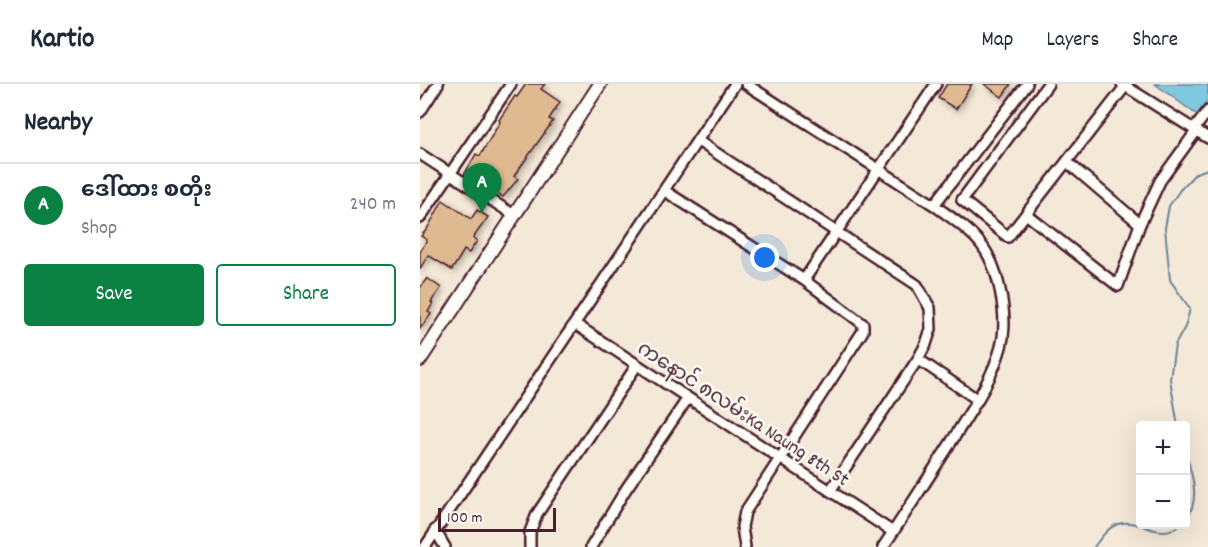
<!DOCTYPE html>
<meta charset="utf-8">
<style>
body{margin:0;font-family:Dekko,"Noto Sans Myanmar",sans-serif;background:#f2f2f3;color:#1f2937}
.controls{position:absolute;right:18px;bottom:18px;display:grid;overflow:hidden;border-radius:6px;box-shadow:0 6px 24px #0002}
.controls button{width:54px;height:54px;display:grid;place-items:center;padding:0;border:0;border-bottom:2px solid #e0e1e3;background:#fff;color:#1f2937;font:30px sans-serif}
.scale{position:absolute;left:18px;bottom:15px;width:118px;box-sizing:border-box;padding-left:6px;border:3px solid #4a1f2b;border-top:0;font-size:16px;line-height:21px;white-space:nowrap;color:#4a1f2b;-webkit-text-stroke:4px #fdfcf7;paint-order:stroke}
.you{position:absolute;left:345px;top:174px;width:21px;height:21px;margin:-15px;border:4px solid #fff;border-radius:50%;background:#1a73e8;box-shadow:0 0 0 9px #1a73e833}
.badge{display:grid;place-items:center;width:39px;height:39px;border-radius:50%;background:#0b8043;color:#fff;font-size:20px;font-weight:700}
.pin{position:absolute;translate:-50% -50px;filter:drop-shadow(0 2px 3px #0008)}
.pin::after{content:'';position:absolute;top:32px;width:21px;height:18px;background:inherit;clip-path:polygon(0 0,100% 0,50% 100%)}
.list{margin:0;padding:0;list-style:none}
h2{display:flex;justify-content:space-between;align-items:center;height:78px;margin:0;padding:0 24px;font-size:26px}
h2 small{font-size:20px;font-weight:400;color:#747a83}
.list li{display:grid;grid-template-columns:39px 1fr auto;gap:18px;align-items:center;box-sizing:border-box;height:84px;padding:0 24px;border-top:2px solid #e0e1e3}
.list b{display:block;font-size:22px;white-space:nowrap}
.list p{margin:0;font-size:20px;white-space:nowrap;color:#747a83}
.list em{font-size:20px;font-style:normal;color:#747a83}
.actions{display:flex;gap:12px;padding:18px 24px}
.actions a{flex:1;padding:14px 0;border:2px solid #0b8043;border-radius:6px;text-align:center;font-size:21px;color:#0b8043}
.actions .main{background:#0b8043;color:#fff}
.map{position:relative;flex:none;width:788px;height:463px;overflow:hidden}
header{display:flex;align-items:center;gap:36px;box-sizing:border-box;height:84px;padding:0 30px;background:#fff;border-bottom:2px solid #e0e1e3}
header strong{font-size:28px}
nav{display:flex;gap:33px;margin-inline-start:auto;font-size:21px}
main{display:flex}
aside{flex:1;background:#fff}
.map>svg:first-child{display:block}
.water{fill:#7fc8df;stroke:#6a8497;stroke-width:1.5}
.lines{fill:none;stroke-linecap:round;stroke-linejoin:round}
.stream{stroke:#6a8497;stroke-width:2}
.building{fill:#dfba91;stroke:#4a1f2b;stroke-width:1.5;filter:url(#shadow)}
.minor-casing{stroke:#4a1f2b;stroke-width:14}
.major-casing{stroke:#4a1f2b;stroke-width:16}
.minor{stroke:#fdfcf7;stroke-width:9}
.major{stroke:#fdfcf7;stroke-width:12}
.labels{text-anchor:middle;stroke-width:5;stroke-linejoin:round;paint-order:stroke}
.street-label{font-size:20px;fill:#4a1f2b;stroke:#fdfcf7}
</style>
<header>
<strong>Kartio</strong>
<nav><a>Map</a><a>Layers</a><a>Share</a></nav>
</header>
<main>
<aside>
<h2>Nearby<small></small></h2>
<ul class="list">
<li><span class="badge">A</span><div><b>ဒေါ်ထား စတိုး</b><p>Shop</p></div><em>240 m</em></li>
</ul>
<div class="actions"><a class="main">Save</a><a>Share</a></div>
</aside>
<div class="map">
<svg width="788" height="463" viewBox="0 0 788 463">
<defs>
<filter id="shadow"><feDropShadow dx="2.5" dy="2.5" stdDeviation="3" flood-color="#0004"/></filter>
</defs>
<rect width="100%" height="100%" fill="#f4e8d8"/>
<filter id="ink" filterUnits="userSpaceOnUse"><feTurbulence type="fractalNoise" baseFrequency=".0167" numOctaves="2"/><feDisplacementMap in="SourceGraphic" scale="12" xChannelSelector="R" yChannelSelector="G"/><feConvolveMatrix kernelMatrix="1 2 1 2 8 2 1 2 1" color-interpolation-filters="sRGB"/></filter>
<g filter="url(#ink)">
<path class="water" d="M 735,0 L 786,0 L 788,2 L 788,16 L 777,31 Z"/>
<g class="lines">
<path class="stream" d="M 758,342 L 750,295 L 755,261 L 765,243 L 770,225 L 750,196 L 745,144 L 749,122 L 760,106 L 776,89 L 788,85
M 766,368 C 772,394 781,412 766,437
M 674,463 C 680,455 688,443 698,440 C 721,433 738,459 762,440"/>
</g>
<path class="building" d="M 106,0 L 125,0 L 121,5 L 140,18 L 129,35 L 133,37 L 94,92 L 98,95 L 83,113 L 71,104 L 78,93 L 67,86 L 58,100 L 44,91 L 56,70 L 60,72 L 80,38 L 79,36 L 95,12 L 97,13 Z
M 527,0 L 552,0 L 536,25 L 518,14 Z
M 564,0 L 591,0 L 582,13 Z
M 23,116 L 51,135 L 57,126 L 68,133 L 53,154 L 57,157 L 49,169 L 44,166 L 32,186 L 8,171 L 0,185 L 0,168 L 7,156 L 1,152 L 7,145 Z
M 7,194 L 21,204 L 11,218 L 13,219 L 8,228 L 11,230 L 0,245 L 0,204 Z"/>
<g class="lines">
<defs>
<path id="minor" d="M 326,0 L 514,121 C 530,133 548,144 560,159 C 579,182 589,234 581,263 C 571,299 549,329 530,360 C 508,394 486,429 463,463
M 628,0 L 542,116 L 588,153 L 707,0
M 702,0 L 788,54
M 0,28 L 18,0
M 775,44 L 788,27
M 278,57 L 497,201 L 510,224 L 511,245 L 506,260 L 498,275 L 410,407
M 0,70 L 94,131
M 647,78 L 720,140
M 245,107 L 384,196 L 443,240 L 443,247 L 325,428 L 322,443 L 325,463
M 514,121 L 607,0
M 606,130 L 698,202 L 720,140 L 740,97 L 777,46
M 0,134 L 91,0
M 384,196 L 516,0
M 155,240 L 473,448
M 498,275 L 558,316
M 15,446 L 25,463
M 5,463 L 315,0
M 110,463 L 110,448 L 117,430 L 217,281
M 171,463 L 206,405 L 268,314"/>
<path id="major" d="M 0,276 L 180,0"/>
</defs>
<use href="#minor" class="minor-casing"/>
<use href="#major" class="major-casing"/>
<use href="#minor" class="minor"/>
<use href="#major" class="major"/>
</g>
</g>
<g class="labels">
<g class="street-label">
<text transform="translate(324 329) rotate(33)" y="7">ကနောင် ၈လမ်းKa Naung 8th St</text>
</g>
</g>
</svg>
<div class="controls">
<button>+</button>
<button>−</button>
</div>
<div class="scale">100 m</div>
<div class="you"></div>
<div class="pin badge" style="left:62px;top:129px">A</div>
</div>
</main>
